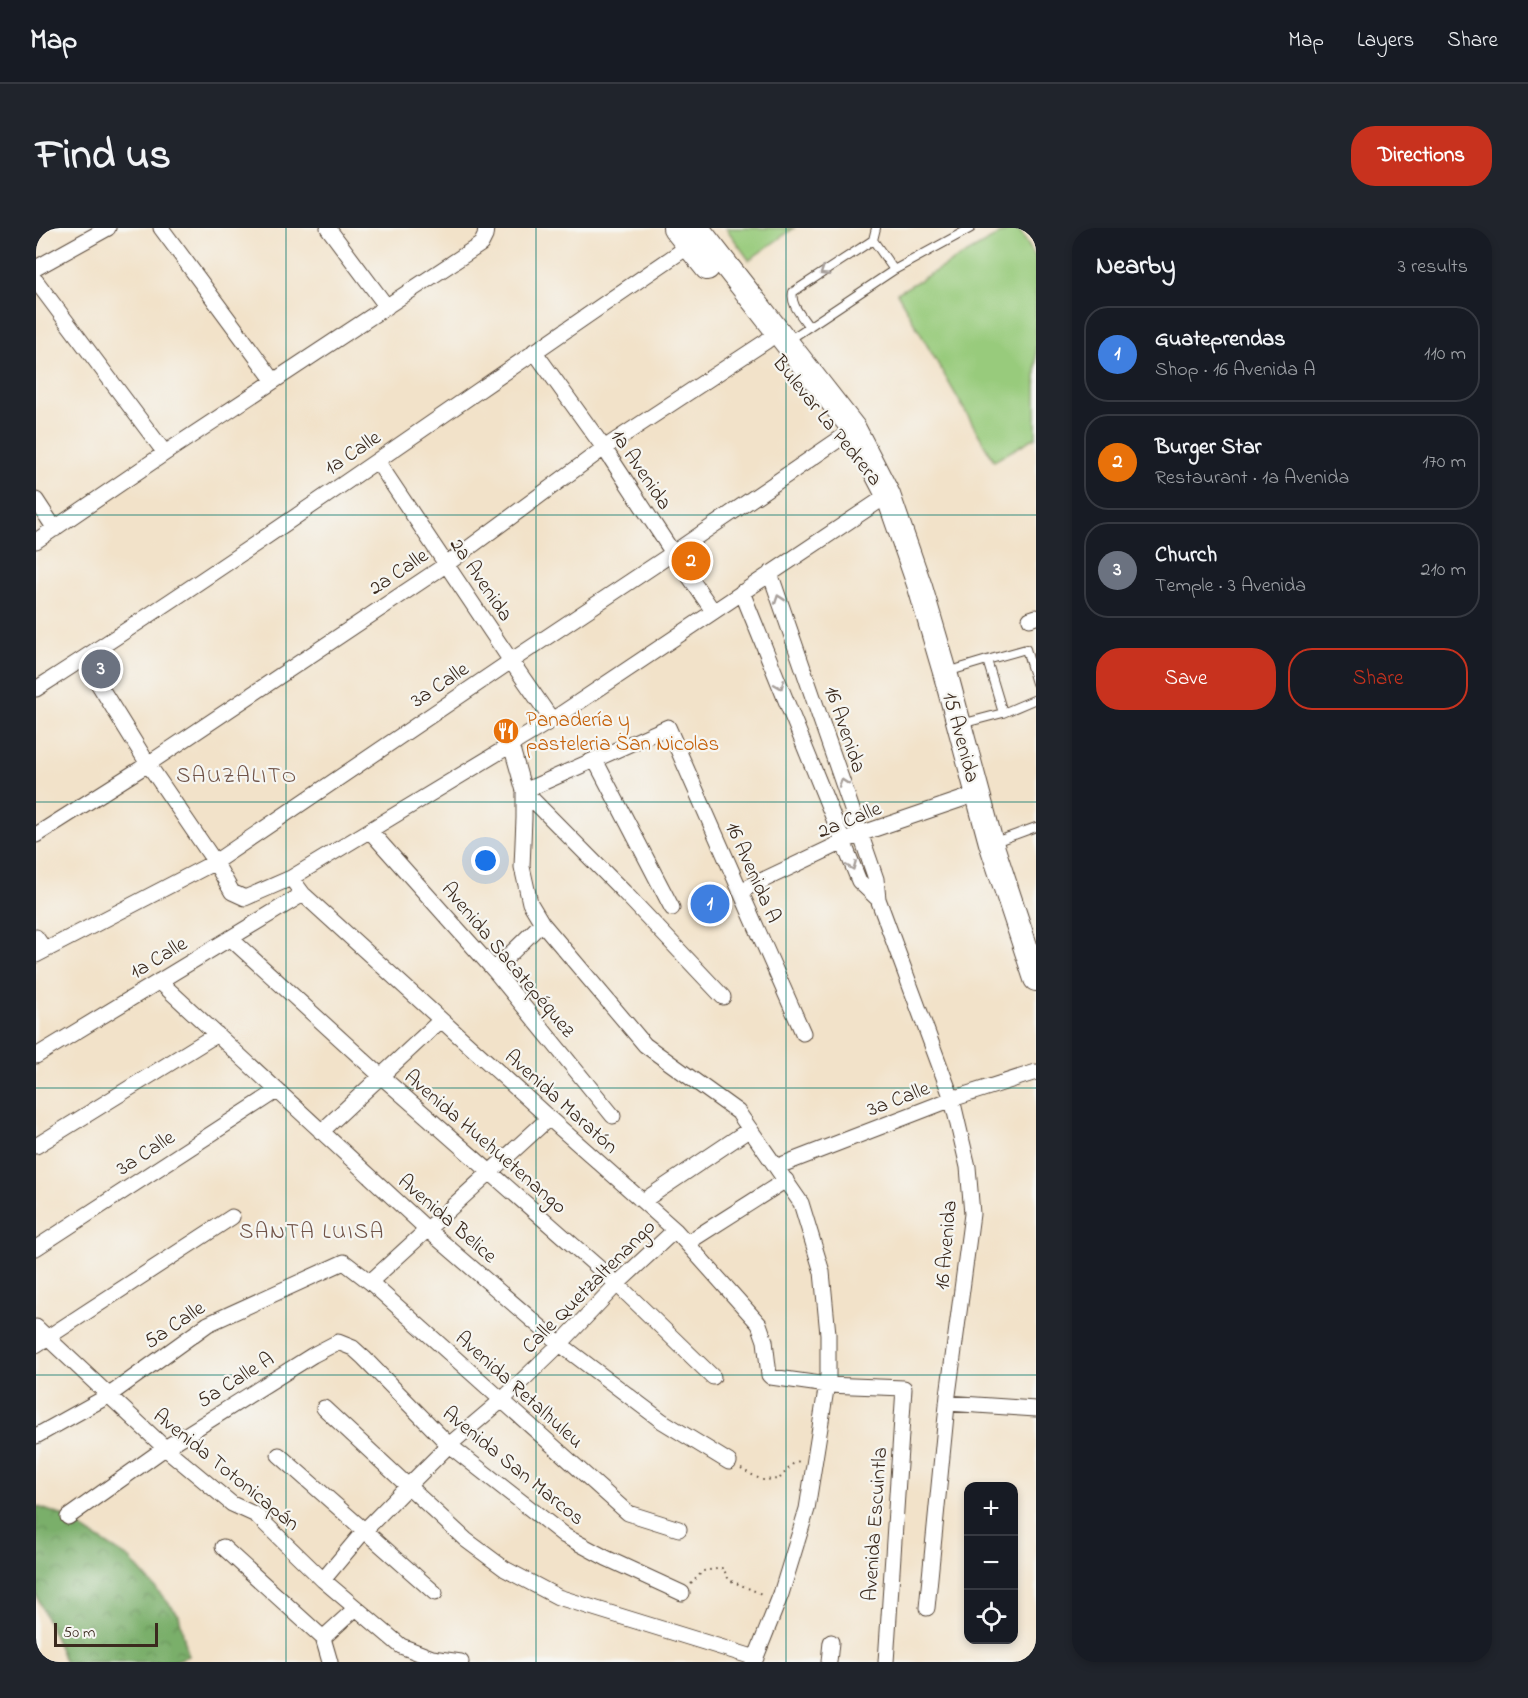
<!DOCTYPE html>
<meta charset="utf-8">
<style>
body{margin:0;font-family:"Indie Flower",sans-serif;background:#20242c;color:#f1f3f6}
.controls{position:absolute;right:18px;bottom:18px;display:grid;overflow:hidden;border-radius:12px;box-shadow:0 3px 9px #0003}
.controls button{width:54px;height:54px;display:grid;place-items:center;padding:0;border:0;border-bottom:2px solid #363941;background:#171b24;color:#f1f3f6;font:30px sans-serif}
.scale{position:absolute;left:18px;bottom:15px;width:104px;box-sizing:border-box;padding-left:6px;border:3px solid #3b2a1e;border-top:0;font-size:16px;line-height:21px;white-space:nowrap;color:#3b2a1e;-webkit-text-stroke:4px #f6f6f2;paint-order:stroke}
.you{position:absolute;left:450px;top:633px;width:21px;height:21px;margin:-15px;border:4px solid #fff;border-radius:50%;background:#1a73e8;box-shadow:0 0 0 9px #1a73e833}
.badge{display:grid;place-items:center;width:39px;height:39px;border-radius:50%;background:#c8321e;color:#fff;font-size:20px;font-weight:700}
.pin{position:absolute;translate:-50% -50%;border:3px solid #fff;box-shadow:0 2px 6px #0006}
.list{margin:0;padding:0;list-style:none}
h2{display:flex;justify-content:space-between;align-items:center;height:78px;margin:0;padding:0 24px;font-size:26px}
h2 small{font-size:20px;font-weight:400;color:#9ea1a6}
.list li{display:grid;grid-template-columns:39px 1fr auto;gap:18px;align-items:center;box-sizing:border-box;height:96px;margin:0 12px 12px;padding:0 12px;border:2px solid #363941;border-radius:24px}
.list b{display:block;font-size:22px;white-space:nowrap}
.list p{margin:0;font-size:20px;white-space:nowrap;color:#9ea1a6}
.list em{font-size:20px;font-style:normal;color:#9ea1a6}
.actions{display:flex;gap:12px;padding:18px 24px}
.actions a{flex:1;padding:14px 0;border:2px solid #c8321e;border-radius:24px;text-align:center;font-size:21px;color:#c8321e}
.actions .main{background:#c8321e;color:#fff}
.icon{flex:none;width:33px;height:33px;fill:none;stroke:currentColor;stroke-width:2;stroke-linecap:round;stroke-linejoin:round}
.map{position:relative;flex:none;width:1000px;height:1434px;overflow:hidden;border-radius:24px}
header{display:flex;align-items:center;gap:36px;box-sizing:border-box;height:84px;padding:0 30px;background:#171b24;border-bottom:2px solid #363941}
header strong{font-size:28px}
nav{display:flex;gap:33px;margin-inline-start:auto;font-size:21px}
.intro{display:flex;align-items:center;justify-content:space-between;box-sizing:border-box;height:144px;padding:0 36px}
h1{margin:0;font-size:42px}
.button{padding:15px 27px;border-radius:24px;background:#c8321e;color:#fff;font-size:21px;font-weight:700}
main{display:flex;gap:36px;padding:0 36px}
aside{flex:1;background:#171b24;border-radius:24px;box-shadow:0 3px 9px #0003}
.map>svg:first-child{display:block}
.forest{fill:url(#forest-crowns);stroke:#5a6c44;stroke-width:1.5}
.pitch{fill:#98cb7b;stroke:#6a7a4c;stroke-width:1.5}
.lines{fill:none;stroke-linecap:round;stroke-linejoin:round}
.service-casing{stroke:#564638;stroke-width:10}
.minor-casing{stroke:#564638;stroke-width:17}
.primary-casing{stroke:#564638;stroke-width:26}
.path{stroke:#564638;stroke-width:2;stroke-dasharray:1.5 4.5;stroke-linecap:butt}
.service{stroke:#fff;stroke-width:8}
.minor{stroke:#fff;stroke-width:15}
.primary{stroke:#fff;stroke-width:24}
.oneway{stroke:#a79f9a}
.grid{fill:none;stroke:#0f766e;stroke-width:1.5;stroke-opacity:0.55}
.labels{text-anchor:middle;stroke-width:4.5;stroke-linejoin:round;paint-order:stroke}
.street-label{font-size:21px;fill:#3b2a1e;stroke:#f6f6f2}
.food-label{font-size:21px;fill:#c56008;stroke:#f6f6f2;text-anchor:start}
.neighbourhood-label{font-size:22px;letter-spacing:1.5px;fill:#715448;stroke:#f6f6f2}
</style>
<header>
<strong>Map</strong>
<nav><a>Map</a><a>Layers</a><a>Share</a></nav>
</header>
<div class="intro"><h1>Find us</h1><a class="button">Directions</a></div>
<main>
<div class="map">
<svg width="1000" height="1434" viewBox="0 0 1000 1434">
<defs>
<pattern id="forest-crowns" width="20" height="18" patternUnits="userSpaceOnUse" patternTransform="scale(1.5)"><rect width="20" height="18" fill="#7aaf6b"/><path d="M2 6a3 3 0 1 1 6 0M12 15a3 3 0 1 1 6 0" fill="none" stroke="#658f57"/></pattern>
</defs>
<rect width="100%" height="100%" fill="#f6f6f2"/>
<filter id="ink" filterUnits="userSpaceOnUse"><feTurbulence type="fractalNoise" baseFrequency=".0167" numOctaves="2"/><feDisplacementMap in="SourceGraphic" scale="12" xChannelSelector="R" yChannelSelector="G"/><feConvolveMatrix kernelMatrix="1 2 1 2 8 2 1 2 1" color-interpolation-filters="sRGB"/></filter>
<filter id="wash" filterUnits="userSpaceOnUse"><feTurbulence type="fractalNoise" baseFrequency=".008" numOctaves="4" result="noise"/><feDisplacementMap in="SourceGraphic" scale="24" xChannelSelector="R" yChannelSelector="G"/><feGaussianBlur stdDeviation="1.35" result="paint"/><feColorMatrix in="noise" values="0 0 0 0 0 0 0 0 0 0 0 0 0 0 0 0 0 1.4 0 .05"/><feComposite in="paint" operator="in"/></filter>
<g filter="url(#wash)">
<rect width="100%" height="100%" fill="#f2e2c9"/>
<path class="forest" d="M 0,1278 L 25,1287 L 94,1331 L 143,1387 L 152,1428 L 136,1434 L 29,1434 L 0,1366 Z"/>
<path class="pitch" d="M 690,0 L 758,0 L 713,32 Z
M 975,0 L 982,0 L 1000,30 L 1000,209 L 958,233 L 861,65 Z"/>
</g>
<g filter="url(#ink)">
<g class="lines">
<defs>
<path id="service" d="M 840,0 L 837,12 L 858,42
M 773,99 C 766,88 754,77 757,64 L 837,12
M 753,112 L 858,42 L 935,0
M 951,432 L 990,421 L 1000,455
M 911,444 L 951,432 L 967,485
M 925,496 L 967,485 L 1000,471
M 959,614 L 1000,599"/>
<path id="minor" d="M 125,0 L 238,153
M 292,0 L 351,79
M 0,40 L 72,0
M 0,53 L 129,225
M 498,123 L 568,220 L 637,325 L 677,383
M 341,233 L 475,433 L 516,492
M 0,272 L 19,301
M 0,313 L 129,225 L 445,16 L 449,8 L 450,0
M 734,345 L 840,651 L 842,671 L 916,871 L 932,939 L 936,986 L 912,1167 L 891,1380
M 706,364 L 823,653 L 842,671
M 994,391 L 1000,389
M 47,431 L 112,536 L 179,634 L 196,664 L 209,670 L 255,650 L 516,492 L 852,267
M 0,461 C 222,319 435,166 653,18
M 475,517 L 488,563 L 488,590 L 486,639 L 494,675 L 506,695 L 609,817 L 702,884 L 765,975 L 786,1044 L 792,1106 L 792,1149 L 771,1281 L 745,1366 L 718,1434
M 559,532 L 636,680
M 334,603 L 458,742 L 577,888
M 0,607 L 112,536 L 411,336 L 568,220 L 729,114 L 742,104
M 255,650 L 267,666 L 513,890 L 639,1002 L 723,1096 L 729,1113 L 733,1147 L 735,1149 L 791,1157 L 868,1160 L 850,1434
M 704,663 L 824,606 L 941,566
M 0,709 L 9,722
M 194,710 L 346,849 L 581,1056 L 677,1149
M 0,727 L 179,634 L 475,433 L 637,325 L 818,201
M 458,742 L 506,695
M 123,753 L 392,1002 L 524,1116 L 626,1193 L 693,1234
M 687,769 L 588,664 L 488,563 L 632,499 L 767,805
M 0,828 L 267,666
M 285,904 L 405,792
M 0,918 L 181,806
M 740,939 L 916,871 L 1000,844
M 607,973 L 714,901
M 651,1015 L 750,952
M 0,1020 L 241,863
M 334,1054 L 513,890
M 0,1099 L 129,1220 L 196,1276 L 220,1287 L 287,1352 L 365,1418 L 396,1430 L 425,1434
M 0,1117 L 196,989
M 911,1175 L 1000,1181
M 288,1180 L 430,1312 L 469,1341 L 522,1369 L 720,1430
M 0,1208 L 72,1168 L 172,1096 L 308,1034 L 334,1054 L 592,1285 L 643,1301
M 243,1227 L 399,1365
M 32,1289 L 129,1220 L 277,1127 L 302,1114 L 317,1120 L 328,1130 L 413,1217 L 529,1308 L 570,1330 L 646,1365
M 187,1319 L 287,1410 L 294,1434
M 287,1352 L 328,1303 L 372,1258 L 413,1217 L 466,1172 L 524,1116 L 581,1056 L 639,1002
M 287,1410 L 320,1380
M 793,1434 L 795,1414"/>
<path id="primary" d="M 639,0 L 671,40
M 661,0 L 818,201 L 852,267 L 884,359 L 909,444 L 955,615 L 1000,751"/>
</defs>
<use href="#service" class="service-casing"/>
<use href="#minor" class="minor-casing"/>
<use href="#primary" class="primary-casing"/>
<path class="path" d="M 705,1241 L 726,1252 L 743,1251 L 757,1236 L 765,1232
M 655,1356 L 667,1343 L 687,1340 L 693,1352 L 728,1367"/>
<use href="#service" class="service"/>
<use href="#minor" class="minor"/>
<use href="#primary" class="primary"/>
</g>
<defs><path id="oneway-chevron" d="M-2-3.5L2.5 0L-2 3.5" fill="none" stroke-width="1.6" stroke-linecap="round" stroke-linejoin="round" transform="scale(1.5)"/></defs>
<g class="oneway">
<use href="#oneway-chevron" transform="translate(788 44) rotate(147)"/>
<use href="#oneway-chevron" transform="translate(743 371) rotate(-109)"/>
<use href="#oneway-chevron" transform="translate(744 457) rotate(68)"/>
<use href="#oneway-chevron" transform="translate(807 555) rotate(-109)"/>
<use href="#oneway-chevron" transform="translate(816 638) rotate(68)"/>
</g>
</g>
<path class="grid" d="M 250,0 L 250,1434M 500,0 L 500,1434M 750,0 L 750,1434M 0,287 L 1000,287M 0,574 L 1000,574M 0,860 L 1000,860M 0,1147 L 1000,1147"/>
<defs>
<symbol id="restaurant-disc" viewBox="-11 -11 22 22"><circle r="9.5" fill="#e8710a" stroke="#f6f6f2"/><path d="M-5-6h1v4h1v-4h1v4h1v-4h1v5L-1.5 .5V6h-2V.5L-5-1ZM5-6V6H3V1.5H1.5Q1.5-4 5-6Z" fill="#fff"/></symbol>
</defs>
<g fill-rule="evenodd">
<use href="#restaurant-disc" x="455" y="488" width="30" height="30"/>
</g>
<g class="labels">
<g class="street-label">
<text transform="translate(792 192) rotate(51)" y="7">Bulevar La Pedrera</text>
<text transform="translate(316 224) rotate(-34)" y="7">1a Calle</text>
<text transform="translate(606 241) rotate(56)" y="7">1a Avenida</text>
<text transform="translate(362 343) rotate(-34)" y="7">2a Calle</text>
<text transform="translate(446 351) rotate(56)" y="7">2a Avenida</text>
<text transform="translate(403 456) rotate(-34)" y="7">3a Calle</text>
<text transform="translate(810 501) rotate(71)" y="7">16 Avenida</text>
<text transform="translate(926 509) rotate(75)" y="7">15 Avenida</text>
<text transform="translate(813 591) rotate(-22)" y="7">2a Calle</text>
<text transform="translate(718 644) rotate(66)" y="7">16 Avenida A</text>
<text transform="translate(122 729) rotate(-31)" y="7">1a Calle</text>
<text transform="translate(473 731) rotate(50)" y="7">Avenida Sacatepéquez</text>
<text transform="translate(862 870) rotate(-21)" y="7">3a Calle</text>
<text transform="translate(526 873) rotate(42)" y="7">Avenida Maratón</text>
<text transform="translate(450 913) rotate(41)" y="7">Avenida Huehuetenango</text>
<text transform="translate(109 924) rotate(-33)" y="7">3a Calle</text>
<text transform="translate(412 990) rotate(41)" y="7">Avenida Belice</text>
<text transform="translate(909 1017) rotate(-85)" y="7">16 Avenida</text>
<text transform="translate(552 1058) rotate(-45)" y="7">Calle Quetzaltenango</text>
<text transform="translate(138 1096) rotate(-34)" y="7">5a Calle</text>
<text transform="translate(199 1151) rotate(-32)" y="7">5a Calle A</text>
<text transform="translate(484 1161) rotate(42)" y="7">Avenida Retalhuleu</text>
<text transform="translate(478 1237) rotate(39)" y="7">Avenida San Marcos</text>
<text transform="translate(191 1241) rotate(39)" y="7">Avenida Totonicapán</text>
<text transform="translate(838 1296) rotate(-86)" y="7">Avenida Escuintla</text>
</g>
<g class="food-label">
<text x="490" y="498">Panadería y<tspan x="490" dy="24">pasteleria San Nicolas</tspan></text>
</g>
<g class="neighbourhood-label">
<text x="201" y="554">SAUZALITO</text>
<text x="276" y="1010">SANTA LUISA</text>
</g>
</g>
</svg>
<div class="controls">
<button>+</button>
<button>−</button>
<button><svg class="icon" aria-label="locate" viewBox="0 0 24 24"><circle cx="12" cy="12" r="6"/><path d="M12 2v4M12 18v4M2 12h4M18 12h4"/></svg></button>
</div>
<div class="scale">50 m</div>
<div class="you"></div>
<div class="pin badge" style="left:674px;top:676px;background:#3f7fe0">1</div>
<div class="pin badge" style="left:655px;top:333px;background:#e8710a">2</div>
<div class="pin badge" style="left:65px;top:441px;background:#6b7280">3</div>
</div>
<aside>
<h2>Nearby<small>3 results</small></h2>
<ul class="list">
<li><span class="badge" style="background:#3f7fe0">1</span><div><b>Guateprendas</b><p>Shop · 16 Avenida A</p></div><em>110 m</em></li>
<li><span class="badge" style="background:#e8710a">2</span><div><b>Burger Star</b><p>Restaurant · 1a Avenida</p></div><em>170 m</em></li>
<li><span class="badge" style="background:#6b7280">3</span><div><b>Church</b><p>Temple · 3 Avenida</p></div><em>210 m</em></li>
</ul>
<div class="actions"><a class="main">Save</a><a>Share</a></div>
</aside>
</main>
